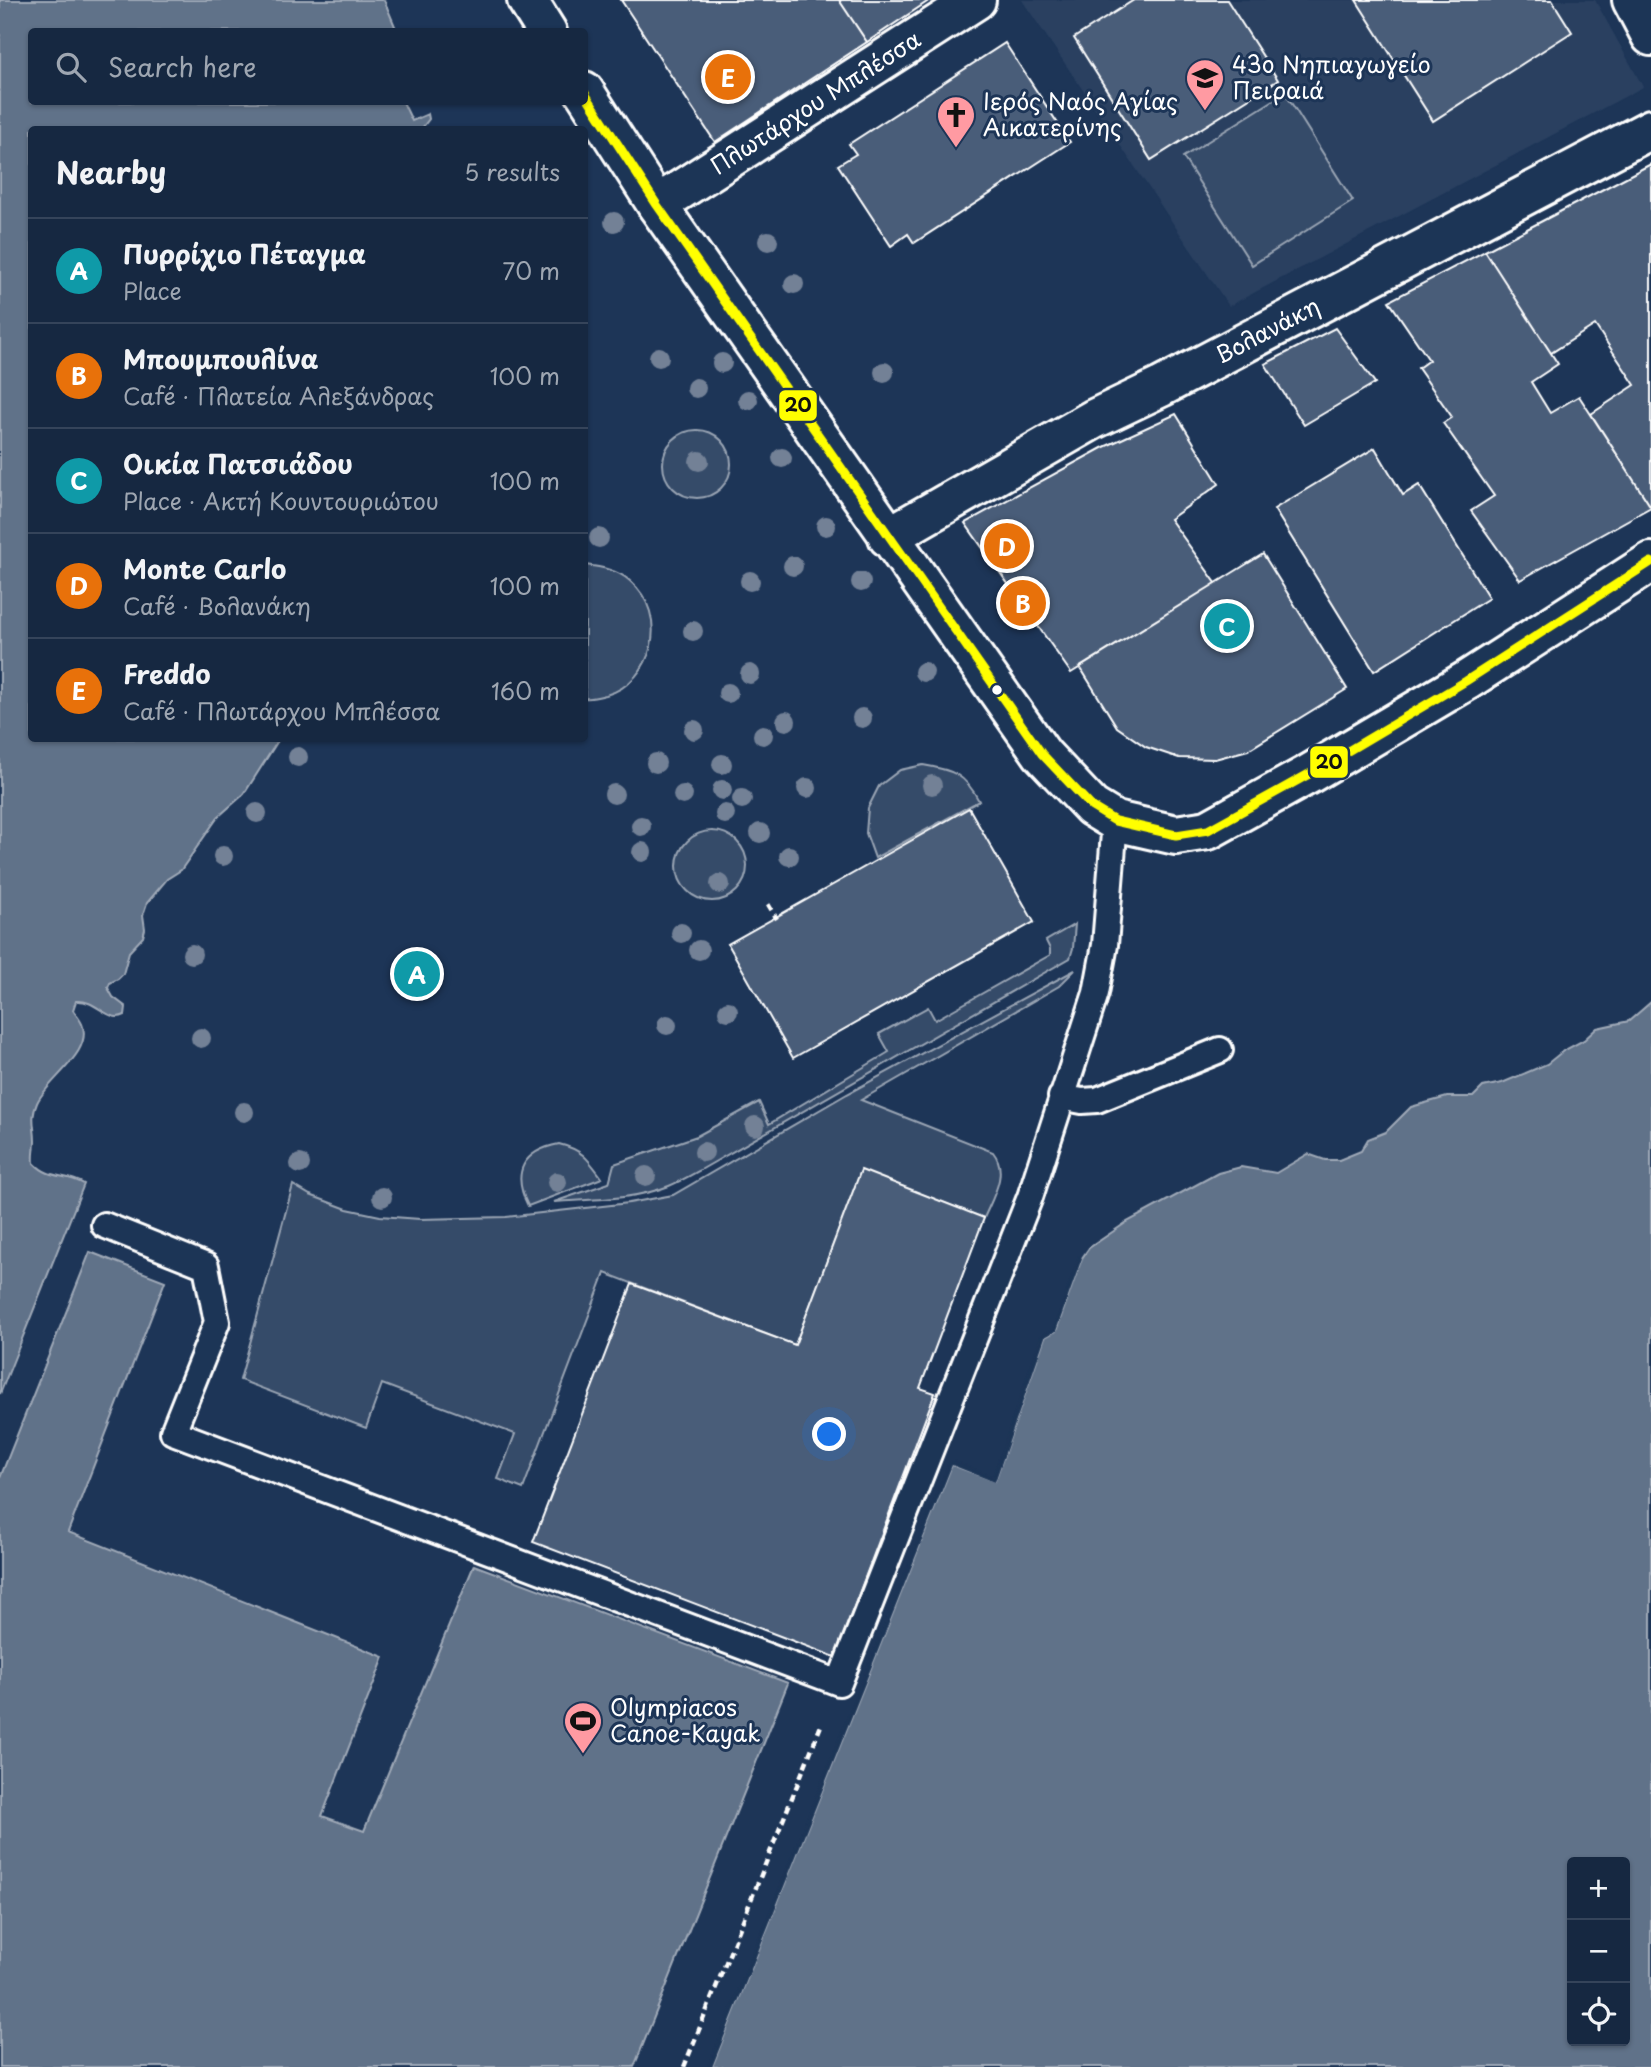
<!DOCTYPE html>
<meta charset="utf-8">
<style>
body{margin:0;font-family:"Playpen Sans",sans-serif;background:#1f3048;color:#f1f3f6}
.controls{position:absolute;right:21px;bottom:21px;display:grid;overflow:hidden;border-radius:7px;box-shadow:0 2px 5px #0004}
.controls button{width:63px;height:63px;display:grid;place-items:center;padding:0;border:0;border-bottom:2px solid #35445a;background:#162841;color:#f1f3f6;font:35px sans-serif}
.you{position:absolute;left:830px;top:1435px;width:24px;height:24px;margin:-18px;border:5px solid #fff;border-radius:50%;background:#1a73e8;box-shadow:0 0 0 10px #1a73e833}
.badge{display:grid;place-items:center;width:46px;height:46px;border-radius:50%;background:#8c9099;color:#fff;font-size:23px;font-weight:700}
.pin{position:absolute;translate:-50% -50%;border:4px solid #fff;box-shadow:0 2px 7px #0006}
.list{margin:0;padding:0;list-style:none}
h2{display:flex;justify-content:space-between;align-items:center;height:91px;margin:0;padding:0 28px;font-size:30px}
h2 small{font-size:23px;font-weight:400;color:#9ea6b1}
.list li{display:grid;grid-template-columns:46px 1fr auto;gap:21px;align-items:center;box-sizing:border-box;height:105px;padding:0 28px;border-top:2px solid #35445a}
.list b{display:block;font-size:26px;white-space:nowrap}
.list p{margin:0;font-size:23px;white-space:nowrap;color:#9ea6b1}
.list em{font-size:23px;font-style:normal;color:#9ea6b1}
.icon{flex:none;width:38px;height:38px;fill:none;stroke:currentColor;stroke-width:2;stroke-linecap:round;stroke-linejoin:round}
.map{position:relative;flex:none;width:1651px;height:2067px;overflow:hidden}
.search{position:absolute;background:#162841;box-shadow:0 2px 5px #0004;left:28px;top:28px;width:560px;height:77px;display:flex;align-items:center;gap:18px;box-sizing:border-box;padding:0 24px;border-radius:7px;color:#9ea6b1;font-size:26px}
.panel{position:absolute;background:#162841;box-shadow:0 2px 5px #0004;left:28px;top:126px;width:560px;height:616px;border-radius:7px}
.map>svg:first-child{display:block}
.built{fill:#2a4161}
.green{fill:#364b69;stroke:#9aa5b4;stroke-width:2}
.water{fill:#617289;stroke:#a0aab8;stroke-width:2;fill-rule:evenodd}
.pier{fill:#1d3557}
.building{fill:#4a5d79;stroke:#fff;stroke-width:2}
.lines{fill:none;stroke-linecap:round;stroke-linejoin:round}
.lane-casing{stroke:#fff;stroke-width:30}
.street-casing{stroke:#fff;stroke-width:44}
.secondary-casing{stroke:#fff;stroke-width:44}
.path{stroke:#fff;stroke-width:4.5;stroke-dasharray:7 5;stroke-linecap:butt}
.lane{stroke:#1d3557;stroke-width:24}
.street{stroke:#1d3557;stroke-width:38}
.secondary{stroke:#1d3557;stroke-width:38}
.bus-1-casing{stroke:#1d3557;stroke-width:14}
.bus-1{stroke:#ff0;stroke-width:9}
.tree{fill:#738196}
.bus-dot{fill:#fff;stroke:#1d3557;stroke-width:2.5}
.labels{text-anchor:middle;stroke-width:6;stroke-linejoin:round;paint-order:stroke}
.poi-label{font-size:23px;fill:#fff;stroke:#1d3557;text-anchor:start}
.street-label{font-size:23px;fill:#fff;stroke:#1d3557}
.line-badge{stroke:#1d3557;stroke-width:2.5}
.pale-badge-label{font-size:19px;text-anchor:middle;font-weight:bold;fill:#111}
</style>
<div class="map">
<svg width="1651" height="2067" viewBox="0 0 1651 2067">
<rect width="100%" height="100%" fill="#1d3557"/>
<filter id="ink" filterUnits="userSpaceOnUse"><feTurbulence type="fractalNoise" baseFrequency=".0143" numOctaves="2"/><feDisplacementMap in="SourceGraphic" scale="14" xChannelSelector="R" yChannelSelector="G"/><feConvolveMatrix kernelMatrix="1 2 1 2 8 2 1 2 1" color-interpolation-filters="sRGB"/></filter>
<g filter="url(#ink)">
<path class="built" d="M 1022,0 L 1595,0 L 1643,87 L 1229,306 Z"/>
<path class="green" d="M 1285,93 L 1353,201 L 1252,265 L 1183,157 Z
M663 464a34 34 0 1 1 68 0a34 34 0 1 1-68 0Z
M 585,565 C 601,567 618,570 630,581 C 670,615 654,681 606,695 C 598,697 592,699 585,698 Z
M 923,765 C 953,770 965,774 979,801 L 875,858 L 866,833 L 868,808 L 879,786 L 900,770 Z
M677 866a35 35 0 1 1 70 0a35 35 0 1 1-70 0Z
M 1075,924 L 1073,948 L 1070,958 L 704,1168 C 693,1174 681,1181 669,1186 C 634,1200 592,1199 554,1202 L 609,1183 L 614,1164 L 697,1136 L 759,1102 L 769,1124 L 889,1052 L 879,1034 L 928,1007 L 935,1020 L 1050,955 L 1050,949 L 1046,941 Z
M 1075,970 L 1059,986 L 861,1100 L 993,1152 C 1009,1172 993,1197 984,1218 L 861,1171 L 795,1345 L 605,1273 L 523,1489 L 498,1479 L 515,1434 L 382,1384 L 366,1428 L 240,1380 L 293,1185 L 310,1195 L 347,1209 L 380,1216 L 420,1219 L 506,1217 L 629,1203 L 673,1195 L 847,1094 Z
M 559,1144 C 583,1150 588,1159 602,1178 L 528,1206 C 511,1172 523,1151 559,1144 Z"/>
<path class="water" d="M 0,0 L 384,0 L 397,31 L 32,32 L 32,102 L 403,102 L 412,121 L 428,114 L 429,119 L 423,127 L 424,130 L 32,130 L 32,738 L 279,739 L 244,794 L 218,817 L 181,870 L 167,879 L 147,903 L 143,915 L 145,929 L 143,937 L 129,952 L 123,974 L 118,979 L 110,983 L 108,988 L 113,997 L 126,1007 L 125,1015 C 108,1024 97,999 76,1001 L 73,1010 C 76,1015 80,1019 82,1024 C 94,1052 47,1080 37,1103 C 30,1119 35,1125 35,1141 C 35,1148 33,1155 34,1163 C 50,1180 65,1173 84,1184 L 0,1394 Z
M 1651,1002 L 1651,2067 L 712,2067 L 952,1465 L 995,1481 L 1045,1337 L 1056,1331 L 1082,1258 L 1089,1248 L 1127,1222 L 1218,1173 L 1241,1167 L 1276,1173 L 1308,1154 L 1325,1160 L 1339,1160 L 1361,1151 L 1368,1139 L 1386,1132 L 1411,1107 L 1447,1097 L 1473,1097 L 1483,1087 L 1502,1083 L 1547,1064 L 1563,1051 L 1584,1040 L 1597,1028 L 1629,1021 ZM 1572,1862 L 1625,1862 L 1625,2041 L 1572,2041 Z
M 90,1252 L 165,1281 L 68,1532 L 384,1657 L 322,1816 L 364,1831 L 474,1565 L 788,1683 L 634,2067 L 0,2067 L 0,1478 Z"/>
<path class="pier" d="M 1079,1256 L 1082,1258 L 1056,1331 L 1045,1337 L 995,1482 L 952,1465 L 712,2067 L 708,2067 L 949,1463 L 953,1461 L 993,1477 L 1041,1336 L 1054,1329 Z"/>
<path class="building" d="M 621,0 L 839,0 L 867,42 L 715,142 Z
M 839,0 L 930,0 L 867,42 Z
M 1134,0 L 1227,0 L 1278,80 L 1151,160 L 1074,38 Z
M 1356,0 L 1552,0 L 1572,32 L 1433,121 Z
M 1005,43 L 1070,142 L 914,243 L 908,234 L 891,246 L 838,165 L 856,154 L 849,144 Z
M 1651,164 L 1651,507 L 1591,414 L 1635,385 L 1595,325 L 1551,353 L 1485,251 Z
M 1485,251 L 1558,364 L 1531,382 L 1550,413 L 1579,396 L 1651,507 L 1520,580 L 1471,511 L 1494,496 L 1443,423 L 1452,417 L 1418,368 L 1429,360 L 1389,301 Z
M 1335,328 L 1375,383 L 1304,425 L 1265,364 Z
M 1176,414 L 1219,484 L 1170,519 L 1216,583 L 1071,673 L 965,523 L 1102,448 Z
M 1375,448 L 1403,495 L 1419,485 L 1489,598 L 1374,671 L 1274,509 Z
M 1263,554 L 1347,689 L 1248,750 L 1215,759 L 1179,758 L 1146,747 L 1117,727 L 1080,667 Z
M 969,808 L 1034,922 L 793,1058 L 728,944 Z
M 861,1170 L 984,1218 L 920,1388 L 935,1393 L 835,1657 L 533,1542 L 632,1284 L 795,1345 Z"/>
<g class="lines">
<defs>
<path id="lane" d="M 1061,1097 L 1082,1101 L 1097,1100 L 1220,1050
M 104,1225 L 206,1266 L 217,1322 L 173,1432 L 839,1683 L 1030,1197 L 1096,993 L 1105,945 L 1115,821"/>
<g id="street">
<path d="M 1632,0 L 1651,36"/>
<path id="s1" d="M 657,205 L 976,0"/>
<path id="s2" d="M 888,537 L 1094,419 L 1161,387 L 1651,129"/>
</g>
<path id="secondary" d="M 527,0 L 547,32
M 584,91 L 657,205 L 1042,754 L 1092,807 L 1115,821 L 1176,835 L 1208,830 L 1309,774 L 1466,681 L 1651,562"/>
</defs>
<use href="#lane" class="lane-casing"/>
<use href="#street" class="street-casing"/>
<use href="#secondary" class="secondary-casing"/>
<path class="path" d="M 768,904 L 777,919
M 684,2067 L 822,1723"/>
<use href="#lane" class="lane"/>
<use href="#street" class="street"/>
<use href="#secondary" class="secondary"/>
<defs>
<path id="bus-1" d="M 584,92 L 657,205 L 1042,754 L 1092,807 L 1115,821 L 1176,835 L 1208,830 L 1309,774 L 1466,681 L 1651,562"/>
</defs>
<use href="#bus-1" class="bus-1-casing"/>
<use href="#bus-1" class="bus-1"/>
</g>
<g class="tree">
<circle cx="614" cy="222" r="10"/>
<circle cx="768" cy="241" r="10"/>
<circle cx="794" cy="284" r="10"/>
<circle cx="659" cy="357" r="10"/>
<circle cx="722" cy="363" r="10"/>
<circle cx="884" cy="372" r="10"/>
<circle cx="696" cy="388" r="10"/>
<circle cx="748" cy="400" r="10"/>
<circle cx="782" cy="458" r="10"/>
<circle cx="699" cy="461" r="10"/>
<circle cx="826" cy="526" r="10"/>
<circle cx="599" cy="538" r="10"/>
<circle cx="793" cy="566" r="10"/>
<circle cx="750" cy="581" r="10"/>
<circle cx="861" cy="582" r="10"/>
<circle cx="693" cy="631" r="10"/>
<circle cx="924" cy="672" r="10"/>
<circle cx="750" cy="674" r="10"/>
<circle cx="728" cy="693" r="10"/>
<circle cx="862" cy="718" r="10"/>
<circle cx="786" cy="721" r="10"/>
<circle cx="694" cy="730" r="10"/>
<circle cx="763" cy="735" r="10"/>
<circle cx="298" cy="757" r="10"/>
<circle cx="656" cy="763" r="10"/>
<circle cx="722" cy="764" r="10"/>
<circle cx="932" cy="785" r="10"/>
<circle cx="807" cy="788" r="10"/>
<circle cx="722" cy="790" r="10"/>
<circle cx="614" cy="794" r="10"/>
<circle cx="683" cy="795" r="10"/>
<circle cx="742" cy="799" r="10"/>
<circle cx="257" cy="813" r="10"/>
<circle cx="725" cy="814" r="10"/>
<circle cx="641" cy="826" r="10"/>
<circle cx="760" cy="833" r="10"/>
<circle cx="642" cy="852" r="10"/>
<circle cx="223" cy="856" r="10"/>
<circle cx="789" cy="856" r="10"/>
<circle cx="720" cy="884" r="10"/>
<circle cx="681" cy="933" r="10"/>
<circle cx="699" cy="950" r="10"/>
<circle cx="192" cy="954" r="10"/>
<circle cx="728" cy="1011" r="10"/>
<circle cx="667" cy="1025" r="10"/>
<circle cx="201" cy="1038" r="10"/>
<circle cx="244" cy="1112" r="10"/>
<circle cx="755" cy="1126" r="10"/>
<circle cx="704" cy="1152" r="10"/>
<circle cx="300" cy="1164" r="10"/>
<circle cx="646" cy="1176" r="10"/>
<circle cx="557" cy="1182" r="10"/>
<circle cx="382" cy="1197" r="10"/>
</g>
</g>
<defs>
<symbol id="school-pin" viewBox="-11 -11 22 30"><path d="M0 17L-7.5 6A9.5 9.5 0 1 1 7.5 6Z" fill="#ff9aa2" stroke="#1d3557"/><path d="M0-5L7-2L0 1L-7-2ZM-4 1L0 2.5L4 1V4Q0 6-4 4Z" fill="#111"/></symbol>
<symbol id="church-pin" viewBox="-11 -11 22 30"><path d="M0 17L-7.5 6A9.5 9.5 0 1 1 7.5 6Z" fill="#ff9aa2" stroke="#1d3557"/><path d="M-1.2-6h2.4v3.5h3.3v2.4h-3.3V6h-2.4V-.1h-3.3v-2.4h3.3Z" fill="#111"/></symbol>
<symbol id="stadium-pin" viewBox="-11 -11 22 30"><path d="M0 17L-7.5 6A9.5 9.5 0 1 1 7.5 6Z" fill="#ff9aa2" stroke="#1d3557"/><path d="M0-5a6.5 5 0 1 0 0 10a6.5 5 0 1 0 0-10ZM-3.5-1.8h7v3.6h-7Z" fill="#111"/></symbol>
</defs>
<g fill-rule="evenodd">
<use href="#school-pin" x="1183" y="56" width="44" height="60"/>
<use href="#church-pin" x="934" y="93" width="44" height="60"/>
<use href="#stadium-pin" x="561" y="1699" width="44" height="60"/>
</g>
<circle class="bus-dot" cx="997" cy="690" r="6"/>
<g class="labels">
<g class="poi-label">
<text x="1232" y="73">43o Νηπιαγωγείο<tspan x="1232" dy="26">Πειραιά</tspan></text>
<text x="983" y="110">Ιερός Ναός Αγίας<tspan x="983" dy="26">Αικατερίνης</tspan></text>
<text x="610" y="1716">Olympiacos<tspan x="610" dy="26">Canoe-Kayak</tspan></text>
</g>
<g class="street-label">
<text dy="8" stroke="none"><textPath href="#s1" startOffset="189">Πλωτάρχου Μπλέσσα</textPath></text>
<text dy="8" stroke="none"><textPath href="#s2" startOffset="432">Βολανάκη</textPath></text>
</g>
</g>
<g class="line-badge">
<rect x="778" y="389" width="40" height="33" rx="7" fill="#ff0"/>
<rect x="1309" y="745" width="40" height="34" rx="7" fill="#ff0"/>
</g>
<g class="pale-badge-label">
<text x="798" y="412">20</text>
<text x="1329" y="769">20</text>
</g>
</svg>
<div class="controls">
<button>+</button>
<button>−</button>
<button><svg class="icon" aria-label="locate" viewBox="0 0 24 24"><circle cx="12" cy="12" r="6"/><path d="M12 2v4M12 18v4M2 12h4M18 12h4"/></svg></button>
</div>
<div class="you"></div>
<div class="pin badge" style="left:417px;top:974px;background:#0f9aa8">A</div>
<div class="pin badge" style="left:1023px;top:603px;background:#e8710a">B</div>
<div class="pin badge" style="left:1227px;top:626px;background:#0f9aa8">C</div>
<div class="pin badge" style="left:1007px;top:546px;background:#e8710a">D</div>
<div class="pin badge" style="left:728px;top:77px;background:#e8710a">E</div>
<div class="search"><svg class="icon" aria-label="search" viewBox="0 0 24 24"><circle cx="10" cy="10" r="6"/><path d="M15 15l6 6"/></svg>Search here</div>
<section class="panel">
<h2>Nearby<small>5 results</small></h2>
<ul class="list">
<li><span class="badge" style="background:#0f9aa8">A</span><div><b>Πυρρίχιο Πέταγμα</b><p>Place</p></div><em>70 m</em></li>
<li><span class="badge" style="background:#e8710a">B</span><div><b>Μπουμπουλίνα</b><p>Café · Πλατεία Αλεξάνδρας</p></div><em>100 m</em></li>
<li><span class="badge" style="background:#0f9aa8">C</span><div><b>Οικία Πατσιάδου</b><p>Place · Ακτή Κουντουριώτου</p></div><em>100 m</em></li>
<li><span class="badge" style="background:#e8710a">D</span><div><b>Monte Carlo</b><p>Café · Βολανάκη</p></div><em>100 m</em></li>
<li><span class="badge" style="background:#e8710a">E</span><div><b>Freddo</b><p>Café · Πλωτάρχου Μπλέσσα</p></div><em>160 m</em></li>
</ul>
</section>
</div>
